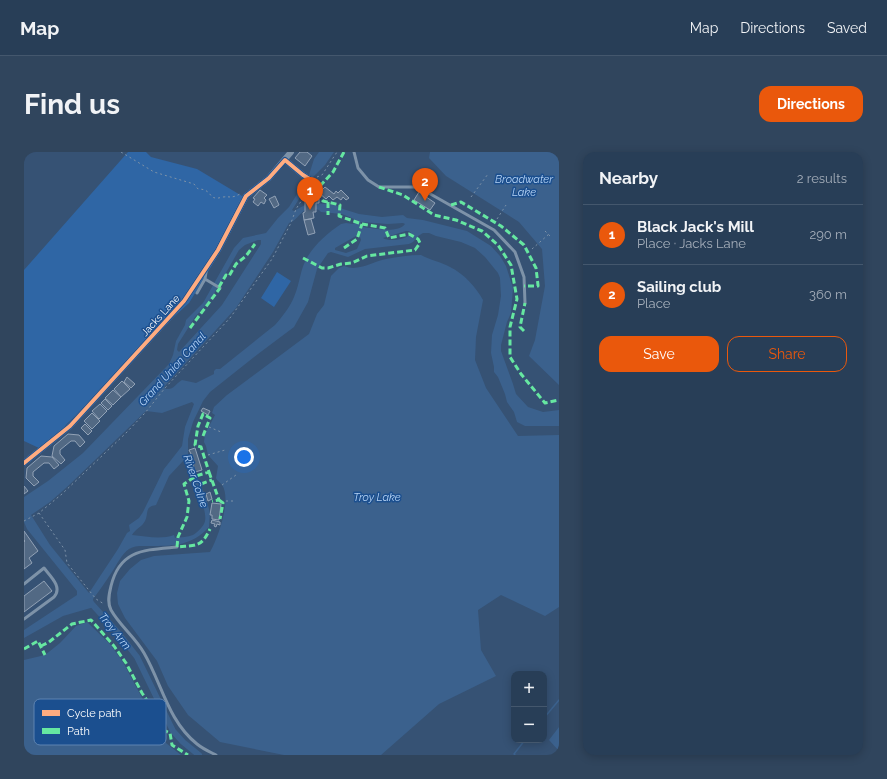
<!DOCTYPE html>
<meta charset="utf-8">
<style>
body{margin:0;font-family:Raleway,sans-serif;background:#30455d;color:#f1f3f6}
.controls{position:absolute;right:12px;bottom:12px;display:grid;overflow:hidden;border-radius:8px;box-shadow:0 2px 10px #0003}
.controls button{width:36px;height:36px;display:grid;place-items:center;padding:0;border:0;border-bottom:1px solid #44576d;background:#283e57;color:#f1f3f6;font:20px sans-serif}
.you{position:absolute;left:220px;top:305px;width:14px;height:14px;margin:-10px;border:3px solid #fff;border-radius:50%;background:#1a73e8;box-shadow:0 0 0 6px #1a73e833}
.badge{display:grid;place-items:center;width:26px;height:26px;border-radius:50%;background:#ea580c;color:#fff;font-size:13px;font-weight:700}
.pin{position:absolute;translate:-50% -33px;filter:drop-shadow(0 1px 2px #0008)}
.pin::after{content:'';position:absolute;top:21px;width:14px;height:12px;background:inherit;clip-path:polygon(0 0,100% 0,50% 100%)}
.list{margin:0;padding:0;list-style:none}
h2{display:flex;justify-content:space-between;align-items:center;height:52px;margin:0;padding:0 16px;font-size:17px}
h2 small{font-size:13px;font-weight:400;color:#a5aeba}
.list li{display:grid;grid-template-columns:26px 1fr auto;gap:12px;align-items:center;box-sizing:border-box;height:60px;padding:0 16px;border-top:1px solid #44576d}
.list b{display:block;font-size:15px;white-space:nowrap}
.list p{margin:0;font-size:13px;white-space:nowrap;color:#a5aeba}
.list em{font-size:13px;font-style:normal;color:#a5aeba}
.actions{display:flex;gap:8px;padding:12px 16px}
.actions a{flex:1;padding:9px 0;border:1px solid #ea580c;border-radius:12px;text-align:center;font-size:14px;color:#ea580c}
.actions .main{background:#ea580c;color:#fff}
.map{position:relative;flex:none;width:535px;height:603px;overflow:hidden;border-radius:12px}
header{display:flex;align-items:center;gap:24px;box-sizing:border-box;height:56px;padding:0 20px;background:#283e57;border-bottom:1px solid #44576d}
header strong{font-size:19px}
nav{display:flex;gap:22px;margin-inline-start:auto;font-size:14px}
.intro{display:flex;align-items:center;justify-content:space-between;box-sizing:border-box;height:96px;padding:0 24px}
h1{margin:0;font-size:28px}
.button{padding:10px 18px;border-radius:12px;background:#ea580c;color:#fff;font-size:14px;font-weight:700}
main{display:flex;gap:24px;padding:0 24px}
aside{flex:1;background:#283e57;border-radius:12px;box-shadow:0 2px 10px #0003}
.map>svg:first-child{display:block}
.green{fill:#2f66a5}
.water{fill:#3b618d;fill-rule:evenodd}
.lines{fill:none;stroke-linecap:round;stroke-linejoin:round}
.stream{stroke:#3b618d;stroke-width:1.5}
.canal{stroke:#3b618d;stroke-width:6}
.building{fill:#526984;stroke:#92a2b6}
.path{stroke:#7d92a8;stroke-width:1;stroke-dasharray:2 3;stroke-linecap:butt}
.lane{stroke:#7d92a8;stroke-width:3}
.street{stroke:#7d92a8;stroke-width:6}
.quiet{stroke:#66e7a1;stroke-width:3;stroke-dasharray:6 3;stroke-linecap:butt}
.cycleway-casing{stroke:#1b4f8f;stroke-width:6}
.cycleway{stroke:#ffac80;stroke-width:4}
.labels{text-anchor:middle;stroke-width:3;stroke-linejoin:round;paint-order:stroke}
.street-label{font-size:10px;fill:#fff;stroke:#1b4f8f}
.water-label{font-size:11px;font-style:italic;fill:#b5d3f5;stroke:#1b4f8f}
.key{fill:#1b4f8f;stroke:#5f84b1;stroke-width:1}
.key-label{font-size:11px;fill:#fff}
</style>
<header>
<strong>Map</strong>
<nav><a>Map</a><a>Directions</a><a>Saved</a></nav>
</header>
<div class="intro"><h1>Find us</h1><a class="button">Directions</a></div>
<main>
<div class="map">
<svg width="535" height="603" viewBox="0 0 535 603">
<rect width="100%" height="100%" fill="#365274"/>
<path class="green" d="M 104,0 L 122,0 L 127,5 L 173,17 L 223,47 L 196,100 L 165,151 L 129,184 L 37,278 L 15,296 L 0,289 L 0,118 Z
M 253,120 L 267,129 L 250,155 L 237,146 Z"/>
<path class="water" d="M 295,0 L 310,0 L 301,13 L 289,25 L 268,58 L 270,59 L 281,53 L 281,58 C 275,62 272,69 265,71 L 249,100 L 212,156 L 140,235 L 142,237 C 150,238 151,232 158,228 L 172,231 L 190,222 L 190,219 L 192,217 L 196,217 L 251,173 C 258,165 266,155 270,145 C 276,132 276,116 284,104 C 292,91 305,80 317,72 L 322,71 L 329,72 L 332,70 L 330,67 L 318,62 L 297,60 L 295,58 L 292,57 L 292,51 L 311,53 L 319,57 L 335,62 L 358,65 L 379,63 L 383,66 L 399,68 L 443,79 L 467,94 L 476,104 L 482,114 L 489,136 L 487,161 L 483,170 L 477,193 L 477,199 L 489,232 L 492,242 L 504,255 L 519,260 L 535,258 L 535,274 L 501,274 L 493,270 L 490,260 L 483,250 L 481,242 L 474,225 L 470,220 L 470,215 L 467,201 L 468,183 L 474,163 L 477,144 L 476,126 L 474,121 L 461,105 L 451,96 L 437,90 L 412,84 L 405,81 L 399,81 L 394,84 L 389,90 L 385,92 L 341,97 L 324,105 L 307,100 L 304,101 L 293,117 L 284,150 L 270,175 L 234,202 L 186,240 L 179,249 L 169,270 L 164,287 L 164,305 L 182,345 L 186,361 L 185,375 C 168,394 149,394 126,394 C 119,394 111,393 105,397 C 98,402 93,412 88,420 C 82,429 76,438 69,447 L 70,455 L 39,464 L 0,486 L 0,478 L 53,443 L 53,439 L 3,377 L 0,370 L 0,345 L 24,329 L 59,301 L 145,212 L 149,203 L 152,189 L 161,173 L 162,168 L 179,151 L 210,96 L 219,86 L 242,81 L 254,66 L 265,55 L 285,23 L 290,7 ZM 337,70 L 364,72 L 379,71 L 381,72 C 374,82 349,76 338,75 L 336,72 ZM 382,79 L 385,79 L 387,81 C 383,88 365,90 359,86 ZM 332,84 L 336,85 L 337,88 L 333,97 L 322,101 L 311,98 L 311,96 ZM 234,88 L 237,88 L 237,92 L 198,153 L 155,200 L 153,198 L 154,192 L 171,165 L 187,147 L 215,98 L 221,93 ZM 168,250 L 170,252 L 161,275 L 158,294 L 140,317 L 119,360 L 115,366 L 105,373 L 106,379 L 103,381 L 94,397 L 65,441 L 26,393 L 7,363 L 26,350 L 43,335 L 122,259 L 138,261 ZM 160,308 C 165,321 184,356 181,369 C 180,374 174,380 169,383 C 164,385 157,385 151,386 L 150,383 C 136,388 122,384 108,383 C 111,377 118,375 121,369 C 125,361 120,355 132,353 L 145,324 Z
M 406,0 L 535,0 L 535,233 L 505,204 L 511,188 L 521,134 L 518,97 L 495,70 L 422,24 L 405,6 Z
M 397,103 C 406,108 417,110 426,115 C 440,122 451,134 459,148 L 452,185 L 451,208 L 462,236 L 494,284 L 535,283 L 535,455 L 521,464 L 477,443 L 454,458 L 457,498 L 472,524 L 415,552 L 357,603 L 260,603 L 196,590 L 164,563 L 144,534 L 133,509 L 101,466 L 94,452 L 93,441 L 96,429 L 106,417 L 117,408 L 130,404 L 186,400 C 194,386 208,347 198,333 C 196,330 193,329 192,326 L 194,314 L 184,303 L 182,294 L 180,290 L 181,282 L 191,263 L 188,261 L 190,255 L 203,243 L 285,182 L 293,162 L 300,153 L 307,124 L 315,116 L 320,114 C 334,120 348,110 362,107 C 374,105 385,103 397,103 Z
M 63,470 L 86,492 L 99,510 L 142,591 L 157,603 L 0,603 L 0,508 L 21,503 L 36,491 L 52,474 Z
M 535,575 L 535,599 L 525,588 Z"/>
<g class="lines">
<path class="stream" d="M 520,566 L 535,548
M 491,603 L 490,602 L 501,588"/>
<path class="canal" d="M 66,450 L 95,482 L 113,505 L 149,579 L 159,590 L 175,603"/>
</g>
<path class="building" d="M 276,0 L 283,0 L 288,4 L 281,14 L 271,6 Z
M 301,35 L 310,42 L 312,39 L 314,41 L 317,38 L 325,46 L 322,48 L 319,45 L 317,48 L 313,45 L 309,48 L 305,44 L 302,47 L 295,41 Z
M 236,38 L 243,43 L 240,46 L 242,48 L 240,52 L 237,50 L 234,54 L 229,50 L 231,47 L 229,46 Z
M 395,40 L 411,51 L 406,58 L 390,48 Z
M 251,44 L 255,53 L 250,56 L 245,47 Z
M 281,47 L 295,47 L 295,51 L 292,51 L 292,60 L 289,60 L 290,66 L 280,68 L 279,61 L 281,60 Z
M 287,67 L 291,81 L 284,83 L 280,68 Z
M 103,225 L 111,232 L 107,236 L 100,230 Z
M 98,229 L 106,237 L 97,245 L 90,237 Z
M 89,238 L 97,245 L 89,253 L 81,246 Z
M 81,247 L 88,254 L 84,258 L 77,251 Z
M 76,252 L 83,259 L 75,267 L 68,259 Z
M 179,256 L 186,259 L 184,263 L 177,259 Z
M 68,261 L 76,269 L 68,277 L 60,269 Z
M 61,272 L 68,279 L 64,283 L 57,276 Z
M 44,282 L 55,283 L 61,290 L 56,295 L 51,289 L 47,289 L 36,298 L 36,302 L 41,308 L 37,312 L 28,304 L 30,294 Z
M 171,296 L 178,318 L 171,320 L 166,303 L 167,302 L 165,298 Z
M 17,304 L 28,305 L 35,313 L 30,317 L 25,311 L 20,311 L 9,320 L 9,324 L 15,330 L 10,334 L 2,326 L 3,316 Z
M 0,334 L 4,339 L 0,342 Z
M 186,340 L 188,347 L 184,349 L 182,342 Z
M 188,351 L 197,352 L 195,368 L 188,367 L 188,363 L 186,363 Z
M 188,368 L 196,370 L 196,373 L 193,372 L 192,375 L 190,374 L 191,372 L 187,371 Z
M 0,379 L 14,399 L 5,406 L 8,411 L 0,417 L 0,390 L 1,389 L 0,388 Z
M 20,429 L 28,439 L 0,460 L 0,444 Z"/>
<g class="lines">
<path class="path" d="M 97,0 L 130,20 L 170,32 L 174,37 C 181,37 184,39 188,45 C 193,47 194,46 199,45 C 207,44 206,47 216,42
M 293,25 L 298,23 L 313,0
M 447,45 L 464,22
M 473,67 L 482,53
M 521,79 L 528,86
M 508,97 L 525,82
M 185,275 L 197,280
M 184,303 L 201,298
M 198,333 L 212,323
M 202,349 L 211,349
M 15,361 L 41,398 L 43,411 L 72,447 L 80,452
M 0,369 L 15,361 L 38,342 L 102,281 L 121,261 L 141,236 L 206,166 L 248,107 L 267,71 L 272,57 L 287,34"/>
<path class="lane" d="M 330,0 L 334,16 L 344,28 L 355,35 L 394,35 L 470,78 L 491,100 L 500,125 L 501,151
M 286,44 L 294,39 L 296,34 L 292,31
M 181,127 L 196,136
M 173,141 L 181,127 L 182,120 L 181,118
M 153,395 C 121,398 96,397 87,434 C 85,442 83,451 87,458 C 96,474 111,485 120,501 C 138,532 144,569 173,592 C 179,597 186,600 192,603
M 0,432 L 20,416 C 26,424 39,435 30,445 L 0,467"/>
<path class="street" d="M 261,8 L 279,23 L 292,31
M 0,311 L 46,274 L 160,149 L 194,98 L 222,44 L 245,26 L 267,0"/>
<path class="quiet" d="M 296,34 L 309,20 L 320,0
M 355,35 L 379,43 L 410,63 L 432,68 L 458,79 L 474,93 L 487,113 L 493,147 L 486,175 L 486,205 L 497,222 L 521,251 L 535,248
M 304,50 L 304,63
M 427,53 L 437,50 L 477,74 L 500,93 L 512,116 L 514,133 L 514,134 L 500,134
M 320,96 L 333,87 L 338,72
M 279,106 L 298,116 L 304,116 L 317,112 L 328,111 L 343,104 L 391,98 L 396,91 L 394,87 L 385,82 L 365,86 L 361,76 L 338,72 L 315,64 L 316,53 L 299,49 L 292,40
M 195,135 L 202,123 L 205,124 L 212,112 L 222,104 L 231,92
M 166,176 L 196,136
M 500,179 L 496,175 L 501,151
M 179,284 L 186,266 L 179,262 L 174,274 L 171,293 L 177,295 L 185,320 L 172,324 L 160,332 L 165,349 L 163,365 L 154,385 L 153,395 C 172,393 177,396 186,377
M 185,320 L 195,348 L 188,349
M 177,332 L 188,328
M 195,348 L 199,351 L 196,367
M 17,494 L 25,490 L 48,472 L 67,468 L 90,494 L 102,511 L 118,541 L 128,556 L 139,578 L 146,581 L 148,593 L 164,603
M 0,497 L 14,489 L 21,503"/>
<defs>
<path id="cycleway" d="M 0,311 L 46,274 L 160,149 L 194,98 L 222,44 L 245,26 L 261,8 L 279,23 L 292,31 L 287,39 L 282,41"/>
</defs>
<use href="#cycleway" class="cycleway-casing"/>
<use href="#cycleway" class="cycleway"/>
</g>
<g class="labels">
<g class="street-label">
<text transform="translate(136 163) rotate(-48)" y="4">Jacks Lane</text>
</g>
<g class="water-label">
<text x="500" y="31">Broadwater<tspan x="500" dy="13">Lake</tspan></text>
<text transform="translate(148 217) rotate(-48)" y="4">Grand Union Canal</text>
<text transform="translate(172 329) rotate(71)" y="4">River Colne</text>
<text x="353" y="349">Troy Lake</text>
<text transform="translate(91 479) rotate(51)" y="4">Troy Arm</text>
</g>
</g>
<rect x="10" y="547" width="132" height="46" rx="6" class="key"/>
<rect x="18" y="558" width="18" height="6" fill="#ffac80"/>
<rect x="18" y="576" width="18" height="6" fill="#66e7a1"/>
<g class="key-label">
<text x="43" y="565">Cycle path</text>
<text x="43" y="583">Path</text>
</g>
</svg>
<div class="controls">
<button>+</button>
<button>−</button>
</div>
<div class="you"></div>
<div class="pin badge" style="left:286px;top:58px">1</div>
<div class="pin badge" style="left:401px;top:49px">2</div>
</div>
<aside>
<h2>Nearby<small>2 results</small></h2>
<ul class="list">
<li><span class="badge">1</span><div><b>Black Jack's Mill</b><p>Place · Jacks Lane</p></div><em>290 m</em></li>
<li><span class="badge">2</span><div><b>Sailing club</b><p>Place</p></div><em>360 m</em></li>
</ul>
<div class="actions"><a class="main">Save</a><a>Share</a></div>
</aside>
</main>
